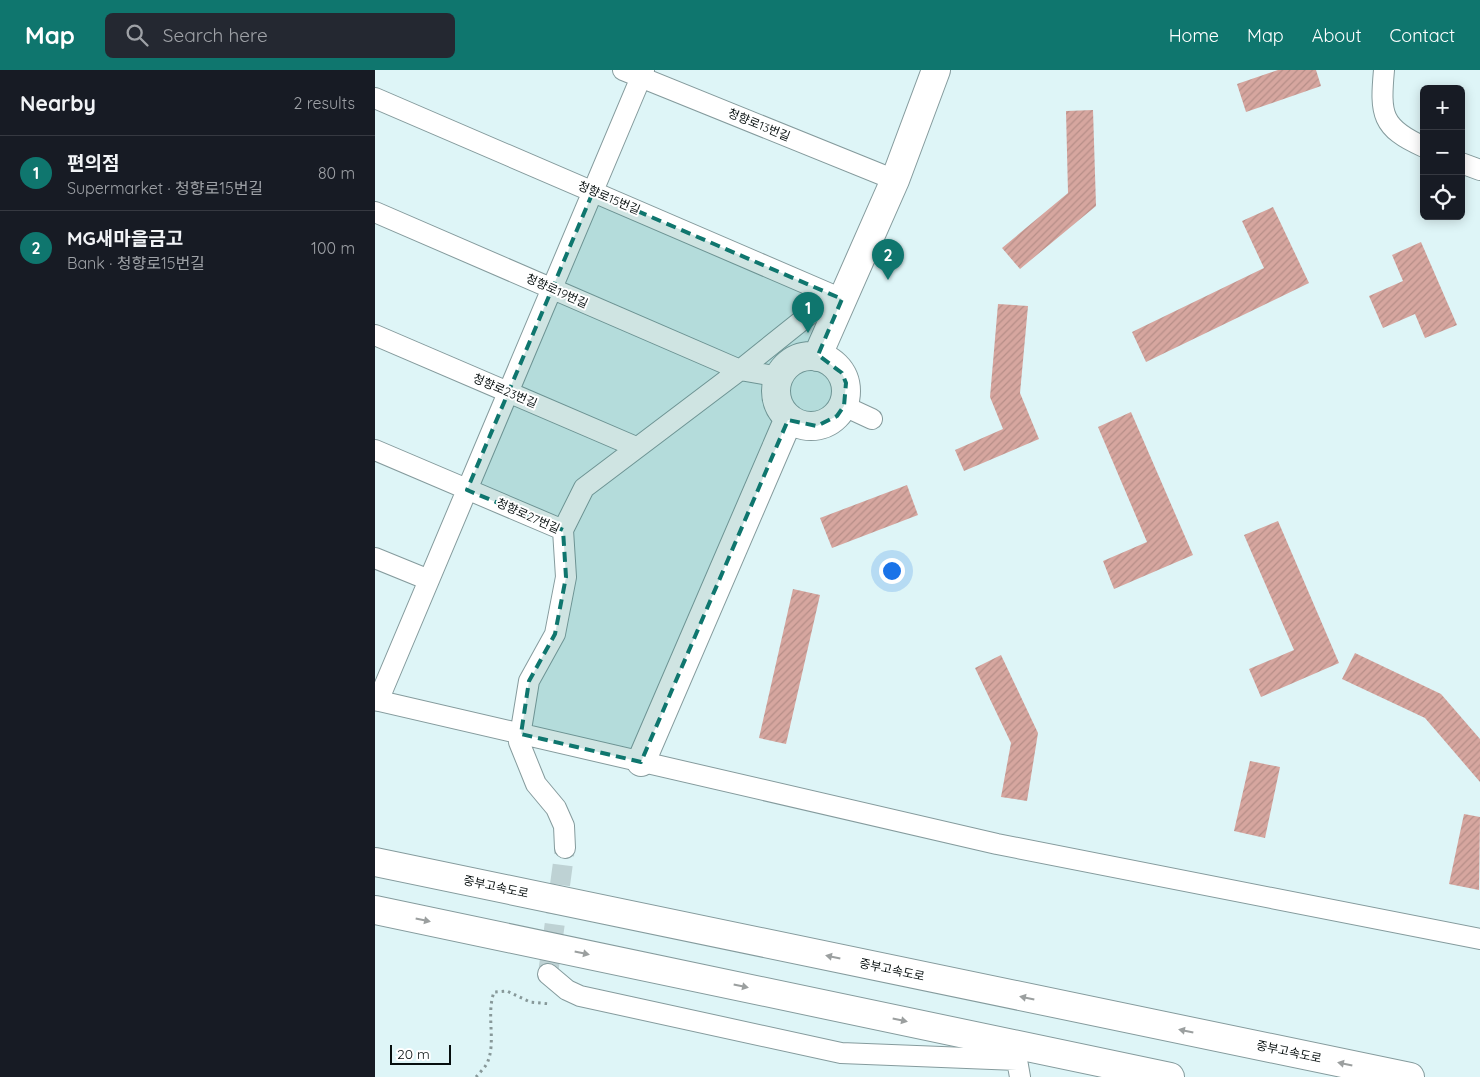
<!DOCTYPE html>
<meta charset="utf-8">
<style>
body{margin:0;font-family:Quicksand,"Noto Sans KR",sans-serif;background:#242831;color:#f1f3f6}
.controls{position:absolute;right:15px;top:15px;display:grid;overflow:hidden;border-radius:8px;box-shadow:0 2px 12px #0003}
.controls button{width:45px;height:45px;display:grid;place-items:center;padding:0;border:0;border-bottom:1px solid #363941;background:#171b24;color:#f1f3f6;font:25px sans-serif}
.scale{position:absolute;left:15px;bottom:12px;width:61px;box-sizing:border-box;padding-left:5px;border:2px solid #060e0e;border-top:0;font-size:14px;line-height:18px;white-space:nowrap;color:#060e0e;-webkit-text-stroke:4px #fff;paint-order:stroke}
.you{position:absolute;left:516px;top:500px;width:18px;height:18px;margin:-12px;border:4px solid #fff;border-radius:50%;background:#1a73e8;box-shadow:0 0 0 8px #1a73e833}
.badge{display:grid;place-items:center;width:32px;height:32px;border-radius:50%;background:#0f766e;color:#fff;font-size:16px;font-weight:700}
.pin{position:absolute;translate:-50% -41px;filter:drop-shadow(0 1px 2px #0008)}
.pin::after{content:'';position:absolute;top:26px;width:18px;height:15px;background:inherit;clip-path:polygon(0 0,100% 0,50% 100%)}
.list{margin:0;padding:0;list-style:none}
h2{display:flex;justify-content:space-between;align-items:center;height:65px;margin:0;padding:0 20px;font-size:21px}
h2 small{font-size:16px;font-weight:400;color:#9ea1a6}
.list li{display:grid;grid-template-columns:32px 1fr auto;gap:15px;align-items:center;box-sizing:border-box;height:75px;padding:0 20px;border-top:1px solid #363941}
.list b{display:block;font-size:19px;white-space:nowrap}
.list p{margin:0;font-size:16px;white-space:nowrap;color:#9ea1a6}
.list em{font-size:16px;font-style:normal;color:#9ea1a6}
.icon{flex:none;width:28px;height:28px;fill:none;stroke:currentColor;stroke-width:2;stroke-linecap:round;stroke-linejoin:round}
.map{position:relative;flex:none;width:1105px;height:1007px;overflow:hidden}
header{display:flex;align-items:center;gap:30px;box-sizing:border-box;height:70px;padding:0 25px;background:#0f766e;color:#fff}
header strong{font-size:24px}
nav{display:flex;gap:28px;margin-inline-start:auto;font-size:18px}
.search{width:350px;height:45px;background:#242831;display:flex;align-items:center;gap:12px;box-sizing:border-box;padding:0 18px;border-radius:8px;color:#9ea1a6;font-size:19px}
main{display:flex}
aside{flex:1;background:#171b24}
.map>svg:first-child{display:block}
.building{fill:url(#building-hatch)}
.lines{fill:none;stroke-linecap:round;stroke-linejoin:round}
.street-tunnel{stroke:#bed2d4;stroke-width:20;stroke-dasharray:20 10;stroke-linecap:butt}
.street-casing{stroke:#859b9d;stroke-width:22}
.secondary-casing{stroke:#859b9d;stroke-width:30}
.highway-casing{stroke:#859b9d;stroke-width:30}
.path{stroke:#879899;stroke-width:3;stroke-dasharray:2.5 4;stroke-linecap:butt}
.street{stroke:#fff;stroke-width:20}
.secondary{stroke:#fff;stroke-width:28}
.highway{stroke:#fff;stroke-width:28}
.oneway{fill:#9b9f9f}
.marked{fill:#0f766e;fill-opacity:0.2;stroke:#0f766e;stroke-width:4;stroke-dasharray:10 6;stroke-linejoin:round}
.labels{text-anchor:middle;stroke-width:4;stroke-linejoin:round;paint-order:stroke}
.street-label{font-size:12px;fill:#060e0e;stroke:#fff}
</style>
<header>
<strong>Map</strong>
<div class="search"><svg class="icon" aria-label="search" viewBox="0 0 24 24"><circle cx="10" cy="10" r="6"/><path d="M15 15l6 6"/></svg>Search here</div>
<nav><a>Home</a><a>Map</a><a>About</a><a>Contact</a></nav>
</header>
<main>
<aside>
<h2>Nearby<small>2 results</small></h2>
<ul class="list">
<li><span class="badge">1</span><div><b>편의점</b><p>Supermarket · 청향로15번길</p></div><em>80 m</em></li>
<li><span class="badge">2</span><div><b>MG새마을금고</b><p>Bank · 청향로15번길</p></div><em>100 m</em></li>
</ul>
</aside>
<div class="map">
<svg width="1105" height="1007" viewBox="0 0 1105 1007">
<defs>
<pattern id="building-hatch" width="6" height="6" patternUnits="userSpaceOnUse" patternTransform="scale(1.25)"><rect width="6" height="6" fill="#d6a69f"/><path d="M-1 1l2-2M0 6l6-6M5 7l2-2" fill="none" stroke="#b68e88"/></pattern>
</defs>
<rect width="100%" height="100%" fill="#def5f7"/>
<path class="building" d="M 903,0 L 941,0 L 946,16 L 871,42 L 862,14 Z
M 718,40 L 721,136 L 645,199 L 627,178 L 693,123 L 691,41 Z
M 898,137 L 934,213 L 771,292 L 757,262 L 889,198 L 867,151 Z
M 1046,172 L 1082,255 L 1050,268 L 1040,244 L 1008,258 L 994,226 L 1028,211 L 1017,185 Z
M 623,234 L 653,236 L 645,323 L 664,369 L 589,401 L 580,380 L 628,359 L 615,327 Z
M 756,342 L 818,485 L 739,519 L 728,491 L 772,472 L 723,357 Z
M 532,415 L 543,445 L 457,478 L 445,448 Z
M 903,451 L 964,593 L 886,627 L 874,599 L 919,580 L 869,465 Z
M 418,519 L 445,525 L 411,674 L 384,668 Z
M 980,583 L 1066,624 L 1105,669 L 1105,712 L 1050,648 L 967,609 Z
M 626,585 L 663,663 L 652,731 L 626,727 L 636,673 L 600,598 Z
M 875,691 L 905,697 L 890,768 L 859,761 Z
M 1089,744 L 1105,747 L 1104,820 L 1074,814 Z"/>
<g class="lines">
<path class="street-tunnel" d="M 173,904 L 190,778"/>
<defs>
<path id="street" d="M 248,0 L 520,110
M 1009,0 C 1005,44 1006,58 1049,77
M 0,28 L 467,229
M 1086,93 L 1105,100
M 0,142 L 365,300 L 405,307
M 0,265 L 261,377
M 469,336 L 497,349
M 0,380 L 188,460
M 0,488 L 54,510
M 0,630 L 622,774 L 1105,869
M 3,631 L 269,0
M 190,778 L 189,756 L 181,738 L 161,714 L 144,672 L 154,611 L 180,564 L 191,507 L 188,460 L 209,418 L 365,300 L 440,240 L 467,229
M 173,904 L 192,920 L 205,926 L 466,983 L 642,990 L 645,1007"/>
<path id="secondary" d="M401 321a35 35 0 1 1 70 0a35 35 0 1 1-70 0Z
M 442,287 L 520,110 L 561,0
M 266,692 L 414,348"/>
<path id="highway" d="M 0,792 L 1035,1007
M 0,840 L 795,1007"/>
</defs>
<use href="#street" class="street-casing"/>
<use href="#secondary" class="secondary-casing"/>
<use href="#highway" class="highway-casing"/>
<path class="path" d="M 101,1007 C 105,1002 111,997 113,991 C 121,970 111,945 119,922 L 132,921 L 155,932 L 176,934"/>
<use href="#street" class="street"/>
<use href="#secondary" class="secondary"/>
<use href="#highway" class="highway"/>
</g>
<defs><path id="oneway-solid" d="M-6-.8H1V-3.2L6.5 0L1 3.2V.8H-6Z" transform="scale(1.25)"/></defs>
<g class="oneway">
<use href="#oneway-solid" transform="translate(48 850) rotate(12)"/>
<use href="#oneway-solid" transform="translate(207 883) rotate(12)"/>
<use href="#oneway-solid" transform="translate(458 887) rotate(-168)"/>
<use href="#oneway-solid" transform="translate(366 916) rotate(12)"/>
<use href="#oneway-solid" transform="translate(652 928) rotate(-168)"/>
<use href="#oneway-solid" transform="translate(525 950) rotate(12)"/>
<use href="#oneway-solid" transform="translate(811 961) rotate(-168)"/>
<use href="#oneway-solid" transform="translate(970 994) rotate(-168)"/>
</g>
<path class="marked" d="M 218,122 L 467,229 L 443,285 L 467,303 L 471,313 L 469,336 L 462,346 L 442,356 L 413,350 L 266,692 L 146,664 L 154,611 L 180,564 L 191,507 L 188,460 L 92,420 Z"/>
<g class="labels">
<g class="street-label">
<text transform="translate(384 55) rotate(22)" y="4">청향로13번길</text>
<text transform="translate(234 128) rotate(23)" y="4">청향로15번길</text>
<text transform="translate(182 221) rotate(24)" y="4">청향로19번길</text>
<text transform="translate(130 321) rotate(23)" y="4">청향로23번길</text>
<text transform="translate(153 446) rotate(24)" y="4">청향로27번길</text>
<text transform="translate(121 817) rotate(12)" y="4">중부고속도로</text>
<text transform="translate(517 900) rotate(12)" y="4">중부고속도로</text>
<text transform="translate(914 982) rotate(12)" y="4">중부고속도로</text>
</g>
</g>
</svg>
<div class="controls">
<button>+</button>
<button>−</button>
<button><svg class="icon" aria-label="locate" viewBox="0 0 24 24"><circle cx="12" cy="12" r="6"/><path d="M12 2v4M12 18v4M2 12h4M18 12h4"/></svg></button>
</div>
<div class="scale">20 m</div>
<div class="you"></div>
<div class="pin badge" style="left:433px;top:263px">1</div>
<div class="pin badge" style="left:513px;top:210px">2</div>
</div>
</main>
